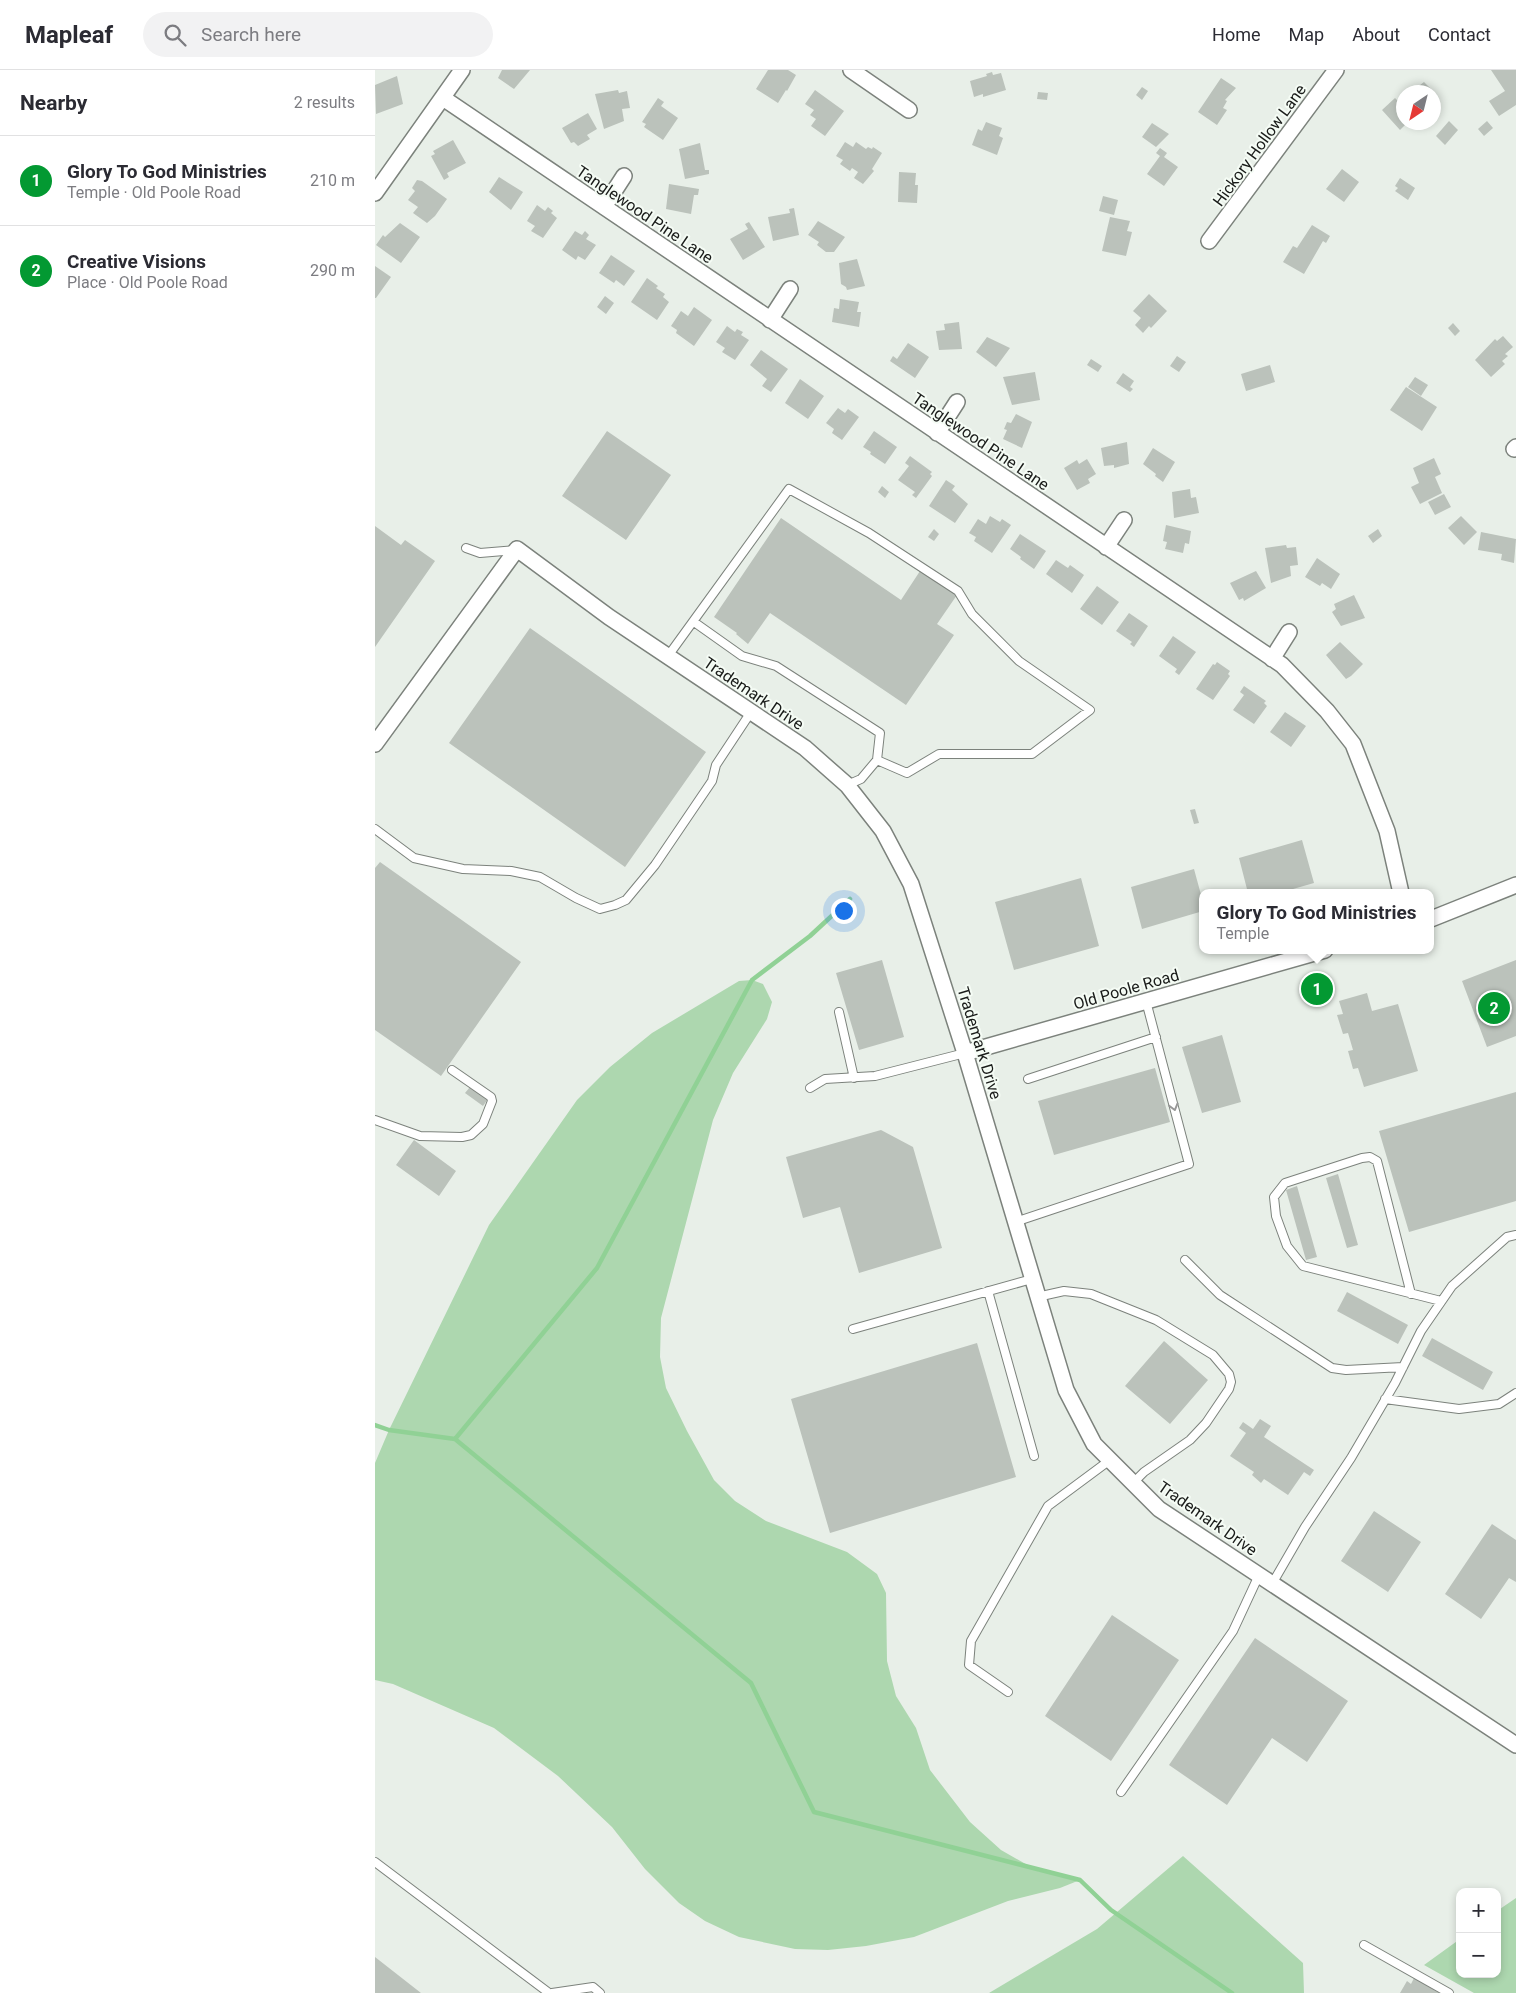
<!DOCTYPE html>
<meta charset="utf-8">
<style>
body{margin:0;font-family:Roboto,sans-serif;background:#f2f2f3;color:#2b2b33}
.controls{position:absolute;right:15px;bottom:15px;display:grid;overflow:hidden;border-radius:10px;box-shadow:0 2px 8px #0003}
.controls button{width:45px;height:45px;display:grid;place-items:center;padding:0;border:0;border-bottom:1px solid #e1e1e2;background:#fff;color:#2b2b33;font:25px sans-serif}
.compass{position:absolute;left:1021px;top:15px;width:45px;height:45px;border-radius:50%;background:#fff;box-shadow:0 2px 8px #0003;rotate:215deg}
.you{position:absolute;left:468px;top:840px;width:18px;height:18px;margin:-12px;border:4px solid #fff;border-radius:50%;background:#1a73e8;box-shadow:0 0 0 8px #1a73e833}
.badge{display:grid;place-items:center;width:32px;height:32px;border-radius:50%;background:#039932;color:#fff;font-size:16px;font-weight:700}
.pin{position:absolute;translate:-50% -50%;border:2px solid #fff;box-shadow:0 1px 5px #0006}
.popup{position:absolute;left:824px;top:819px;width:235px;height:65px;box-sizing:border-box;display:grid;place-content:center;border-radius:10px;background:#fff;filter:drop-shadow(0 1px 4px #0005);font-size:16px;white-space:nowrap;color:#7c7c81}
.popup b{font-size:19px;color:#2b2b33}
.popup::after{content:'';position:absolute;left:50%;top:100%;margin-left:-10px;border:10px solid transparent;border-top-color:#fff}
.list{margin:0;padding:0;list-style:none}
h2{display:flex;justify-content:space-between;align-items:center;height:65px;margin:0;padding:0 20px;font-size:21px}
h2 small{font-size:16px;font-weight:400;color:#7c7c81}
.list li{display:grid;grid-template-columns:32px 1fr auto;gap:15px;align-items:center;box-sizing:border-box;height:90px;padding:0 20px;border-top:1px solid #e1e1e2}
.list b{display:block;font-size:19px;white-space:nowrap}
.list p{margin:0;font-size:16px;white-space:nowrap;color:#7c7c81}
.list em{font-size:16px;font-style:normal;color:#7c7c81}
.icon{flex:none;width:28px;height:28px;fill:none;stroke:currentColor;stroke-width:2;stroke-linecap:round;stroke-linejoin:round}
.map{position:relative;flex:none;width:1141px;height:1923px;overflow:hidden}
header{display:flex;align-items:center;gap:30px;box-sizing:border-box;height:70px;padding:0 25px;background:#fff;border-bottom:1px solid #e1e1e2}
header strong{font-size:24px}
nav{display:flex;gap:28px;margin-inline-start:auto;font-size:18px}
.search{width:350px;height:45px;background:#f2f2f3;display:flex;align-items:center;gap:12px;box-sizing:border-box;padding:0 18px;border-radius:28px;color:#7c7c81;font-size:19px}
main{display:flex}
aside{flex:1;background:#fff}
.map>svg:first-child{display:block}
.green{fill:#add7af}
.lines{fill:none;stroke-linecap:round;stroke-linejoin:round}
.stream{stroke:#90d195;stroke-width:4.5}
.building{fill:#bbc2bb}
.lane-casing{stroke:#7c827c;stroke-width:10}
.street-casing{stroke:#7c827c;stroke-width:18}
.lane{stroke:#fff;stroke-width:8}
.street{stroke:#fff;stroke-width:15}
.oneway{stroke:#989898}
.labels{text-anchor:middle;stroke-width:4;stroke-linejoin:round;paint-order:stroke}
.street-label{font-size:16px;fill:#191b19;stroke:#f5fcf5}
</style>
<header>
<strong>Mapleaf</strong>
<div class="search"><svg class="icon" aria-label="search" viewBox="0 0 24 24"><circle cx="10" cy="10" r="6"/><path d="M15 15l6 6"/></svg>Search here</div>
<nav><a>Home</a><a>Map</a><a>About</a><a>Contact</a></nav>
</header>
<main>
<aside>
<h2>Nearby<small>2 results</small></h2>
<ul class="list">
<li><span class="badge">1</span><div><b>Glory To God Ministries</b><p>Temple · Old Poole Road</p></div><em>210 m</em></li>
<li><span class="badge">2</span><div><b>Creative Visions</b><p>Place · Old Poole Road</p></div><em>290 m</em></li>
</ul>
</aside>
<div class="map">
<svg width="1141" height="1923" viewBox="0 0 1141 1923">
<rect width="100%" height="100%" fill="#e8efe8"/>
<path class="green" d="M 377,910 L 388,914 L 397,932 L 392,949 L 358,1003 L 338,1050 L 286,1248 L 285,1287 L 291,1318 L 312,1361 L 339,1410 L 360,1431 L 391,1451 L 472,1482 L 502,1504 L 511,1523 L 512,1591 L 521,1626 L 541,1658 L 555,1700 L 595,1752 L 626,1780 L 663,1801 L 705,1810 L 685,1818 L 633,1831 L 539,1867 L 491,1876 L 453,1880 L 420,1879 L 364,1867 L 330,1851 L 304,1833 L 270,1799 L 237,1757 L 183,1706 L 119,1658 L 18,1614 L 0,1610 L 0,1393 L 14,1360 L 114,1155 L 202,1030 L 235,997 L 277,963 L 364,911 Z
M 808,1786 L 928,1893 L 929,1923 L 614,1923 L 722,1859 Z
M 1141,1828 L 1141,1923 L 1099,1923 L 1049,1895 L 1085,1869 L 1085,1904 L 1122,1904 L 1122,1841 Z"/>
<g class="lines">
<path class="stream" d="M 0,1355 L 14,1360 L 80,1369 L 376,1613 L 439,1742 L 705,1810 L 736,1840 L 857,1923
M 80,1369 L 222,1198 L 377,910 L 435,866 L 475,829"/>
</g>
<path class="building" d="M 127,0 L 155,0 L 139,19 L 123,8 Z
M 393,0 L 413,0 L 421,5 L 412,21 L 411,20 L 403,33 L 381,19 Z
M 1116,0 L 1141,0 L 1141,35 L 1124,46 L 1114,31 L 1130,21 Z
M 617,2 L 618,5 L 626,3 L 631,20 L 608,27 L 608,24 L 599,27 L 595,11 L 612,6 L 611,4 Z
M 22,6 L 28,34 L 1,44 L 0,15 Z
M 846,8 L 861,18 L 850,30 L 852,31 L 848,38 L 852,40 L 842,55 L 823,42 Z
M 1049,12 L 1062,25 L 1058,29 L 1058,22 L 1036,22 Z
M 767,17 L 773,21 L 767,30 L 761,25 Z
M 243,20 L 244,23 L 252,21 L 255,38 L 247,39 L 249,51 L 229,59 L 220,24 Z
M 440,20 L 469,41 L 450,66 L 436,56 L 441,49 L 435,45 L 439,40 L 430,34 Z
M 663,22 L 673,23 L 672,30 L 662,29 Z
M 283,28 L 289,32 L 286,36 L 303,48 L 288,70 L 269,57 L 271,54 L 267,52 Z
M 1020,28 L 1025,33 L 1028,29 L 1028,52 L 1033,52 L 1025,60 L 1007,40 Z
M 213,43 L 222,59 L 212,65 L 215,69 L 203,76 L 199,72 L 196,73 L 187,58 Z
M 1074,51 L 1083,60 L 1070,75 L 1061,66 Z
M 1112,51 L 1118,58 L 1109,66 L 1103,59 Z
M 611,52 L 627,58 L 624,66 L 628,68 L 622,85 L 597,75 L 603,59 L 607,61 Z
M 777,53 L 794,64 L 781,77 L 767,67 Z
M 78,70 L 91,93 L 72,103 L 74,107 L 69,110 L 56,86 L 60,84 L 58,81 Z
M 470,72 L 478,77 L 481,72 L 491,79 L 493,77 L 497,79 L 498,77 L 507,83 L 497,99 L 499,101 L 488,114 L 479,108 L 483,102 L 477,98 L 475,101 L 465,94 L 468,90 L 461,86 Z
M 325,73 L 330,100 L 334,100 L 334,104 L 310,109 L 304,79 Z
M 785,78 L 792,83 L 789,87 L 803,97 L 789,116 L 772,104 L 785,86 L 781,83 Z
M 967,99 L 984,112 L 969,132 L 951,119 Z
M 524,102 L 541,103 L 540,115 L 543,115 L 542,133 L 523,132 Z
M 124,107 L 148,122 L 136,140 L 114,122 Z
M 1025,108 L 1040,118 L 1033,130 L 1020,121 L 1023,118 L 1020,116 Z
M 42,110 L 47,111 L 72,129 L 60,146 L 52,153 L 38,143 L 43,137 L 33,130 L 40,121 L 37,118 Z
M 294,114 L 324,119 L 323,125 L 319,125 L 316,144 L 291,139 Z
M 728,126 L 743,130 L 739,145 L 724,141 Z
M 162,135 L 170,141 L 173,137 L 178,141 L 176,143 L 182,148 L 168,168 L 156,161 L 160,156 L 152,151 Z
M 419,138 L 424,165 L 398,171 L 393,147 L 415,143 L 414,139 Z
M 735,147 L 755,151 L 752,161 L 757,162 L 751,186 L 727,181 Z
M 443,151 L 470,167 L 459,182 L 451,182 L 442,175 L 444,172 L 433,165 Z
M 374,152 L 390,177 L 368,190 L 355,169 L 373,159 L 370,154 Z
M 25,153 L 45,167 L 26,193 L 1,175 L 8,165 L 10,167 Z
M 937,155 L 955,166 L 951,173 L 948,171 L 929,204 L 908,192 L 918,176 L 922,178 Z
M 200,161 L 207,165 L 210,161 L 214,165 L 211,169 L 221,175 L 210,190 L 203,186 L 201,190 L 187,180 Z
M 236,185 L 260,201 L 249,216 L 241,210 L 239,213 L 224,203 Z
M 482,189 L 490,216 L 472,220 L 471,217 L 466,214 L 464,193 Z
M 0,196 L 16,207 L 1,228 L 0,228 Z
M 272,208 L 283,216 L 281,218 L 290,224 L 288,227 L 294,232 L 282,250 L 256,232 Z
M 774,224 L 792,241 L 776,258 L 774,256 L 768,263 L 760,255 L 766,248 L 758,241 Z
M 230,226 L 239,233 L 231,244 L 222,237 Z
M 465,229 L 484,232 L 482,242 L 486,242 L 484,257 L 457,252 L 459,238 L 464,239 Z
M 319,237 L 337,250 L 319,276 L 301,263 L 302,260 L 296,256 L 306,241 L 313,246 Z
M 584,252 L 587,279 L 564,280 L 561,261 L 570,260 L 569,254 Z
M 1078,253 L 1085,261 L 1080,266 L 1073,258 Z
M 352,256 L 360,262 L 362,259 L 368,262 L 366,265 L 374,270 L 360,290 L 347,282 L 350,278 L 341,272 Z
M 1128,266 L 1138,277 L 1130,284 L 1133,286 L 1127,291 L 1130,294 L 1116,307 L 1100,290 L 1120,269 L 1122,271 Z
M 612,267 L 635,278 L 621,297 L 601,282 Z
M 533,273 L 554,287 L 540,308 L 515,291 L 518,286 L 522,289 Z
M 386,280 L 413,299 L 396,322 L 387,316 L 392,309 L 375,295 Z
M 802,286 L 811,292 L 804,302 L 795,296 Z
M 716,289 L 727,296 L 723,302 L 712,295 Z
M 895,295 L 900,312 L 871,321 L 866,304 Z
M 660,302 L 665,330 L 637,335 L 628,307 Z
M 748,303 L 759,311 L 755,317 L 758,319 L 755,322 L 741,313 Z
M 1040,307 L 1053,315 L 1046,326 L 1033,317 Z
M 425,309 L 449,326 L 433,349 L 410,333 Z
M 1031,317 L 1062,337 L 1047,361 L 1015,340 Z
M 463,338 L 470,343 L 473,339 L 484,347 L 467,370 L 457,363 L 459,359 L 451,353 Z
M 641,344 L 657,352 L 647,378 L 628,369 L 632,360 L 629,359 L 632,352 L 636,353 Z
M 232,361 L 296,405 L 251,470 L 187,426 Z
M 499,361 L 522,377 L 510,394 L 495,384 L 496,382 L 488,377 Z
M 752,372 L 754,394 L 739,398 L 739,395 L 729,396 L 726,378 Z
M 778,378 L 800,392 L 788,412 L 780,406 L 781,404 L 768,394 Z
M 535,386 L 557,402 L 555,404 L 557,406 L 541,428 L 537,425 L 540,422 L 523,410 L 534,396 L 530,393 Z
M 1059,388 L 1066,404 L 1060,407 L 1067,423 L 1045,434 L 1036,417 L 1044,413 L 1038,398 Z
M 712,389 L 721,404 L 713,409 L 715,413 L 702,420 L 689,398 L 702,390 L 704,394 Z
M 571,410 L 580,416 L 577,420 L 593,434 L 580,453 L 554,436 Z
M 507,416 L 514,422 L 510,428 L 503,422 Z
M 815,419 L 816,428 L 821,427 L 824,443 L 799,448 L 797,422 Z
M 1069,424 L 1076,437 L 1060,445 L 1053,432 Z
M 615,446 L 625,452 L 627,449 L 636,455 L 617,483 L 599,471 L 601,467 L 594,463 L 603,449 L 611,454 Z
M 1086,446 L 1102,462 L 1089,475 L 1073,458 Z
M 406,448 L 526,530 L 545,501 L 582,525 L 562,554 L 579,565 L 531,635 L 395,543 L 373,574 L 361,564 L 362,563 L 339,547 Z
M 791,455 L 816,461 L 814,474 L 810,473 L 808,483 L 790,479 L 792,472 L 788,471 Z
M 0,456 L 26,475 L 30,470 L 60,491 L 0,577 Z
M 559,459 L 564,464 L 559,471 L 553,467 Z
M 1003,459 L 1007,466 L 998,473 L 993,466 Z
M 1106,462 L 1141,469 L 1139,493 L 1126,490 L 1127,484 L 1103,480 Z
M 645,464 L 671,481 L 659,499 L 645,489 L 646,487 L 635,479 Z
M 911,475 L 912,478 L 921,477 L 923,495 L 915,496 L 916,506 L 896,513 L 890,478 Z
M 942,488 L 965,504 L 956,519 L 947,513 L 945,516 L 930,507 Z
M 681,490 L 693,498 L 695,495 L 709,505 L 697,523 L 671,504 Z
M 881,501 L 891,518 L 869,531 L 868,528 L 864,530 L 855,513 Z
M 722,516 L 744,532 L 727,555 L 705,539 Z
M 979,525 L 990,548 L 966,556 L 957,542 L 961,539 L 959,534 Z
M 754,543 L 773,556 L 759,577 L 755,574 L 757,572 L 741,561 Z
M 155,558 L 331,682 L 250,797 L 74,673 Z
M 798,566 L 821,582 L 804,605 L 800,602 L 802,599 L 784,586 Z
M 965,572 L 988,594 L 976,606 L 971,609 L 951,585 Z
M 842,592 L 855,601 L 853,604 L 855,606 L 838,630 L 821,619 L 838,594 L 840,595 Z
M 869,616 L 891,631 L 889,633 L 892,636 L 879,654 L 858,640 L 869,625 L 865,622 Z
M 910,642 L 931,656 L 916,677 L 895,662 Z
M 820,739 L 824,753 L 819,754 L 815,740 Z
M 927,770 L 939,813 L 904,823 L 873,823 L 864,788 Z
M 5,792 L 146,892 L 66,1006 L 0,960 L 0,798 Z
M 819,799 L 828,832 L 828,841 L 767,859 L 756,817 Z
M 706,808 L 724,876 L 639,900 L 620,832 Z
M 507,890 L 529,967 L 484,980 L 461,903 Z
M 1141,890 L 1141,966 L 1112,977 L 1087,911 Z
M 992,923 L 997,941 L 1023,934 L 1043,1001 L 989,1017 L 983,998 L 978,999 L 973,981 L 978,980 L 973,963 L 968,964 L 962,945 L 968,944 L 964,931 Z
M 847,965 L 866,1032 L 827,1043 L 807,977 Z
M 780,998 L 795,1052 L 679,1085 L 663,1031 Z
M 95,1017 L 113,1029 L 108,1036 L 90,1023 Z
M 1141,1022 L 1141,1131 L 1034,1162 L 1004,1061 Z
M 506,1060 L 538,1077 L 567,1178 L 484,1203 L 465,1137 L 428,1148 L 411,1087 Z
M 39,1070 L 81,1101 L 64,1126 L 21,1095 Z
M 963,1104 L 983,1175 L 972,1178 L 951,1108 Z
M 922,1116 L 942,1187 L 931,1190 L 911,1120 Z
M 972,1222 L 1033,1255 L 1023,1274 L 962,1241 Z
M 1057,1268 L 1118,1302 L 1108,1320 L 1047,1286 Z
M 789,1271 L 833,1310 L 795,1354 L 750,1316 Z
M 602,1273 L 641,1407 L 455,1463 L 416,1329 Z
M 885,1349 L 896,1356 L 889,1367 L 939,1400 L 935,1406 L 929,1402 L 913,1425 L 889,1409 L 886,1413 L 877,1405 L 879,1402 L 855,1386 L 871,1363 L 864,1358 L 868,1352 L 878,1359 Z
M 999,1441 L 1046,1472 L 1013,1522 L 966,1491 Z
M 1117,1454 L 1141,1470 L 1141,1512 L 1134,1508 L 1106,1549 L 1070,1524 Z
M 737,1545 L 804,1590 L 736,1691 L 670,1646 Z
M 880,1568 L 973,1631 L 932,1692 L 897,1668 L 852,1735 L 794,1695 Z
M 0,1887 L 46,1923 L 0,1923 Z
M 1039,1908 L 1064,1923 L 1025,1923 L 1032,1911 L 1036,1914 Z"/>
<g class="lines">
<defs>
<path id="lane" d="M 91,478 L 105,483 L 140,480
M 319,552 L 367,586 L 401,596 L 505,663 L 502,690
M 293,586 L 414,419 L 494,463 L 583,521 L 597,544 L 644,591 L 715,640 L 657,684 L 564,684 L 532,703 L 502,690 L 486,709 L 472,715
M 0,759 L 39,788 L 88,799 L 136,801 L 165,807 L 201,828 L 225,839 L 240,835 L 251,830 L 280,795 L 337,711 L 341,695 L 376,642
M 464,942 L 479,1008
M 653,1009 L 781,967
M 435,1018 L 450,1009 L 500,1006 L 590,983
M 0,1050 L 45,1066 L 87,1067 L 96,1065 L 108,1054 L 117,1031 L 116,1027 L 77,1000
M 640,1152 L 814,1094 L 771,931
M 810,1190 L 845,1225 L 957,1298 L 971,1300 L 1028,1297
M 613,1221 L 659,1386
M 1036,1224 L 1002,1091 L 995,1087 L 987,1088 L 910,1113 L 899,1127 L 901,1146 L 912,1176 L 928,1196 L 1066,1231
M 662,1227 L 689,1221 L 716,1224 L 781,1250 L 838,1285 L 854,1304 L 856,1312 L 854,1319 L 831,1353 L 815,1370 L 769,1402 L 758,1413
M 478,1259 L 657,1209
M 1010,1329 L 1084,1339 L 1124,1334 L 1141,1323
M 897,1514 L 930,1457 L 976,1388 L 1020,1313 L 1046,1261 L 1077,1216 L 1132,1167 L 1141,1165
M 633,1622 L 594,1595 L 596,1571 L 673,1436 L 735,1390
M 746,1722 L 858,1561 L 884,1505
M 0,1792 L 174,1923
M 989,1875 L 1074,1923
M 177,1923 L 218,1917 L 225,1923"/>
<path id="street" d="M 476,0 L 534,40
M 68,28 L 907,595 L 952,641 L 978,674 L 1012,761 L 1026,823
M 0,123 L 87,0
M 229,137 L 249,106
M 834,171 L 961,0
M 395,250 L 415,219
M 562,363 L 582,332
M 1139,379 L 1141,377
M 731,477 L 749,450
M 897,589 L 914,562
M 0,674 L 142,479 L 234,547 L 430,678 L 472,715 L 508,761 L 536,814 L 590,983 L 691,1320 L 719,1374 L 784,1439 L 1141,1675
M 1056,849 L 1141,815
M 590,983 L 950,880"/>
</defs>
<use href="#lane" class="lane-casing"/>
<use href="#street" class="street-casing"/>
<use href="#lane" class="lane"/>
<use href="#street" class="street"/>
</g>
<defs><path id="oneway-chevron" d="M-2-3.5L2.5 0L-2 3.5" fill="none" stroke-width="1.6" stroke-linecap="round" stroke-linejoin="round" transform="scale(1.25)"/></defs>
<use class="oneway" href="#oneway-chevron" transform="translate(799 1037) rotate(75)"/>
<g class="labels">
<g class="street-label">
<text transform="translate(884 75) rotate(-54)" y="6">Hickory Hollow Lane</text>
<text transform="translate(270 144) rotate(34)" y="6">Tanglewood Pine Lane</text>
<text transform="translate(606 371) rotate(34)" y="6">Tanglewood Pine Lane</text>
<text transform="translate(379 623) rotate(34)" y="6">Trademark Drive</text>
<text transform="translate(751 919) rotate(-16)" y="6">Old Poole Road</text>
<text transform="translate(605 973) rotate(73)" y="6">Trademark Drive</text>
<text transform="translate(833 1448) rotate(35)" y="6">Trademark Drive</text>
</g>
</g>
</svg>
<div class="controls">
<button>+</button>
<button>−</button>
</div>
<svg class="compass" viewBox="-18 -18 36 36"><path d="M0-13l5 13h-10z" fill="#e53935"/><path d="M0 13l5-13h-10z" fill="#7c7c81"/></svg>
<div class="you"></div>
<div class="pin badge" style="left:942px;top:919px">1</div>
<div class="popup"><b>Glory To God Ministries</b>Temple</div>
<div class="pin badge" style="left:1119px;top:938px">2</div>
</div>
</main>
